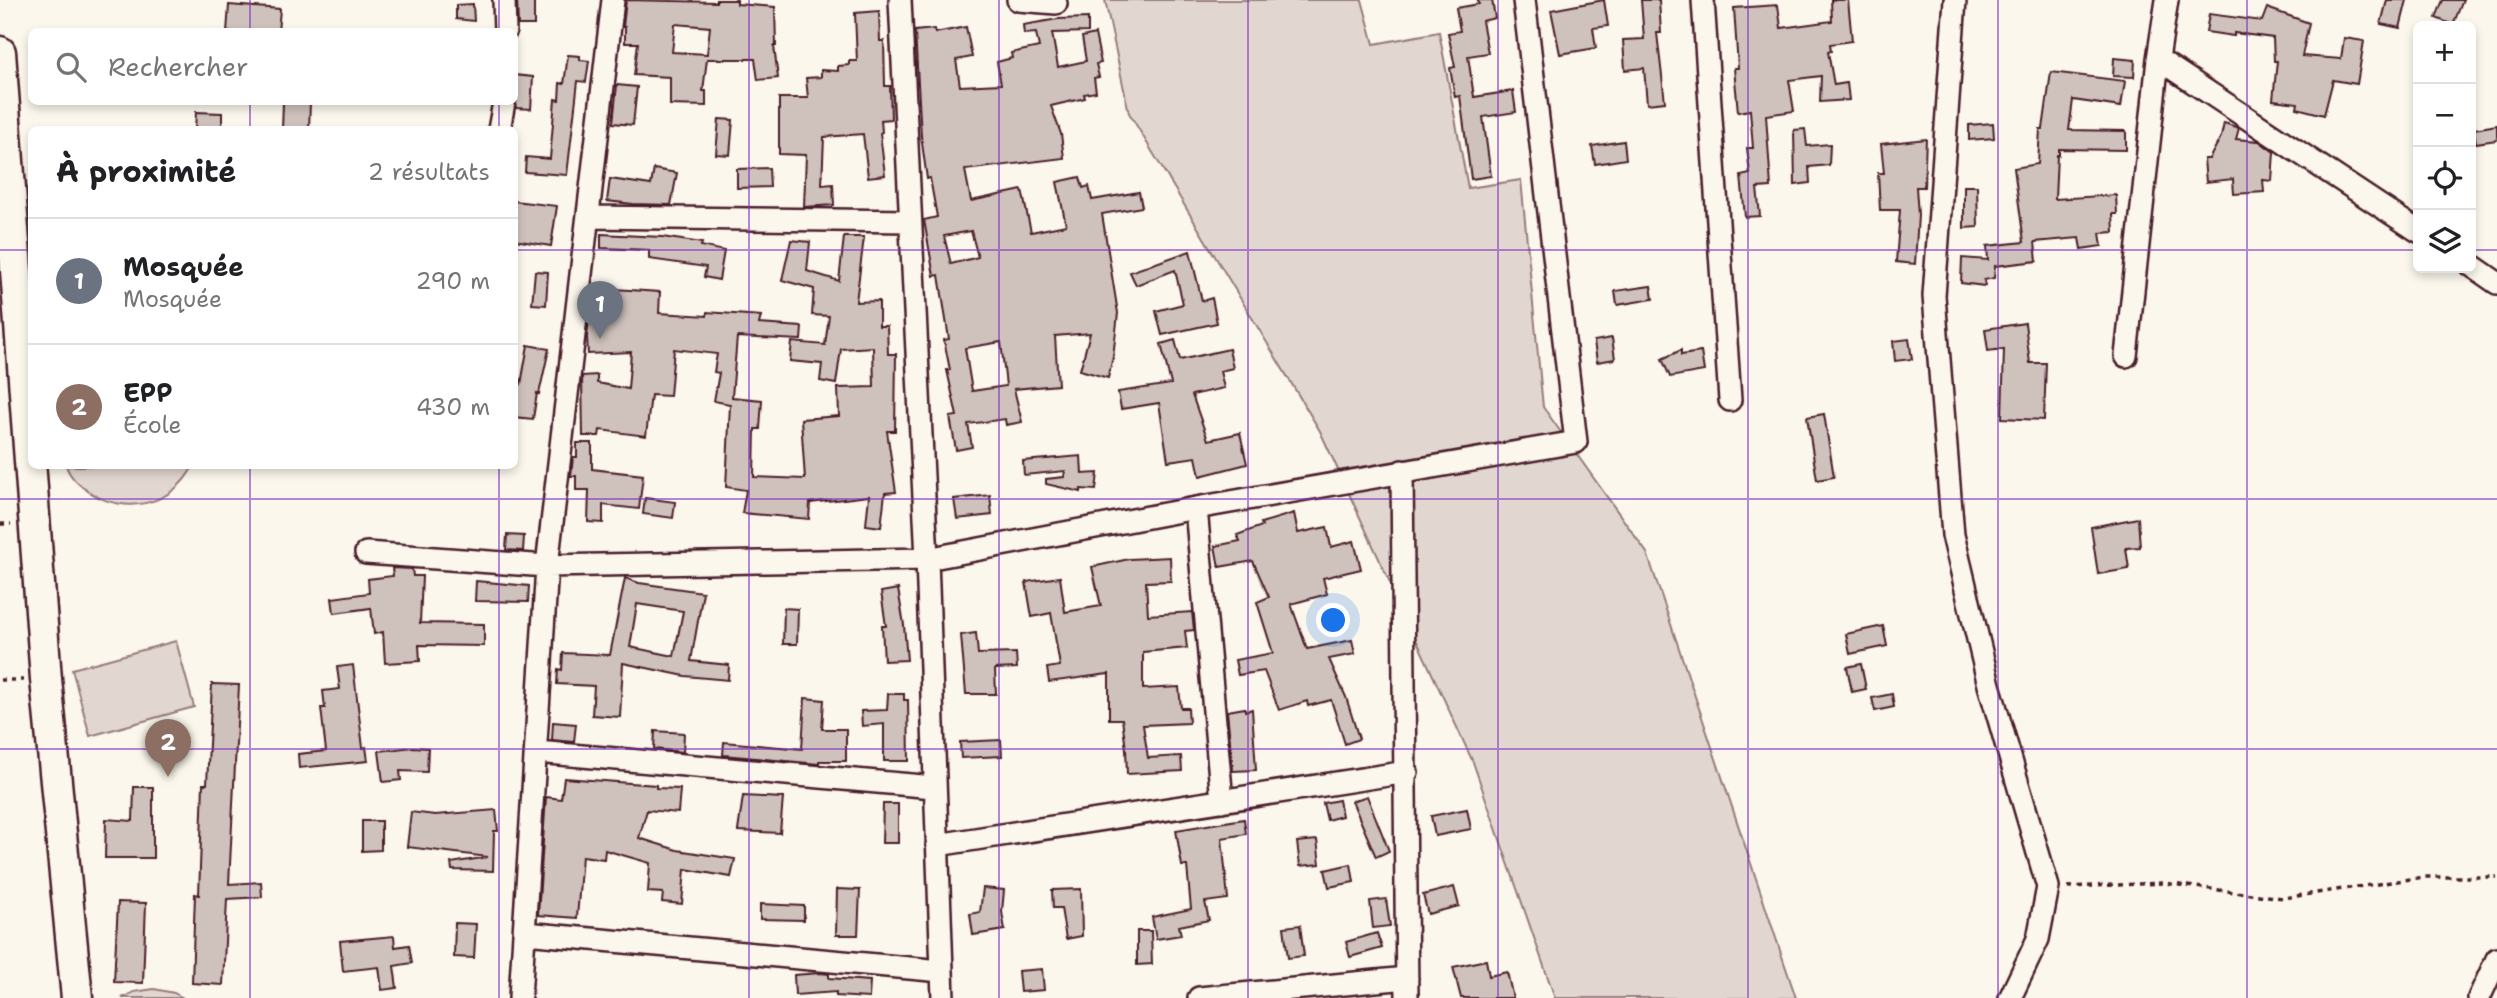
<!DOCTYPE html>
<html lang="fr">
<meta charset="utf-8">
<style>
body{margin:0;font-family:"Shantell Sans",sans-serif;background:#f2f2f2;color:#202124}
.controls{position:absolute;right:21px;top:21px;display:grid;overflow:hidden;border-radius:10px;box-shadow:0 4px 10px #0003}
.controls button{width:63px;height:63px;display:grid;place-items:center;padding:0;border:0;border-bottom:2px solid #e0e0e0;background:#fff;color:#202124;font:35px sans-serif}
.you{position:absolute;left:1334px;top:621px;width:24px;height:24px;margin:-18px;border:5px solid #fff;border-radius:50%;background:#1a73e8;box-shadow:0 0 0 10px #1a73e833}
.badge{display:grid;place-items:center;width:46px;height:46px;border-radius:50%;background:#1a73e8;color:#fff;font-size:23px;font-weight:700}
.pin{position:absolute;translate:-50% -58px;filter:drop-shadow(0 2px 4px #0008)}
.pin::after{content:'';position:absolute;top:37px;width:24px;height:21px;background:inherit;clip-path:polygon(0 0,100% 0,50% 100%)}
.list{margin:0;padding:0;list-style:none}
h2{display:flex;justify-content:space-between;align-items:center;height:91px;margin:0;padding:0 28px;font-size:30px}
h2 small{font-size:23px;font-weight:400;color:#757577}
.list li{display:grid;grid-template-columns:46px 1fr auto;gap:21px;align-items:center;box-sizing:border-box;height:126px;padding:0 28px;border-top:2px solid #e0e0e0}
.list b{display:block;font-size:26px;white-space:nowrap}
.list p{margin:0;font-size:23px;white-space:nowrap;color:#757577}
.list em{font-size:23px;font-style:normal;color:#757577}
.icon{flex:none;width:38px;height:38px;fill:none;stroke:currentColor;stroke-width:2;stroke-linecap:round;stroke-linejoin:round}
.map{position:relative;flex:none;width:2497px;height:998px;overflow:hidden}
.search{position:absolute;background:#fff;box-shadow:0 4px 10px #0003;left:28px;top:28px;width:490px;height:77px;display:flex;align-items:center;gap:18px;box-sizing:border-box;padding:0 24px;border-radius:10px;color:#757577;font-size:26px}
.panel{position:absolute;background:#fff;box-shadow:0 4px 10px #0003;left:28px;top:126px;width:490px;height:343px;border-radius:10px}
.map>svg:first-child{display:block}
.green{fill:#e2d7d0;stroke:#967b7e;stroke-width:2}
.building{fill:#cfc2bc;stroke:#4a1f2b;stroke-width:2;fill-rule:evenodd}
.lines{fill:none;stroke-linecap:round;stroke-linejoin:round}
.street-casing{stroke:#4a1f2b;stroke-width:26}
.secondary-casing{stroke:#4a1f2b;stroke-width:35}
.path{stroke:#4a1f2b;stroke-width:3.5;stroke-dasharray:5 5;stroke-linecap:butt}
.street{stroke:#fbf7ec;stroke-width:21}
.secondary{stroke:#fbf7ec;stroke-width:30}
.grid{fill:none;stroke:#7b2cbf;stroke-width:2;stroke-opacity:0.55}
</style>
<div class="map">
<svg width="2497" height="998" viewBox="0 0 2497 998">
<rect width="100%" height="100%" fill="#fbf7ec"/>
<filter id="ink" filterUnits="userSpaceOnUse"><feTurbulence type="fractalNoise" baseFrequency=".0143" numOctaves="2"/><feDisplacementMap in="SourceGraphic" scale="14" xChannelSelector="R" yChannelSelector="G"/><feConvolveMatrix kernelMatrix="1 2 1 2 8 2 1 2 1" color-interpolation-filters="sRGB"/></filter>
<g filter="url(#ink)">
<path class="green" d="M 1105,0 L 1362,0 L 1374,44 L 1439,32 L 1468,188 L 1521,180 L 1543,407 L 1647,553 L 1796,998 L 1555,998 L 1473,762 L 1320,431 L 1129,113 Z
M 66,466 L 193,466 C 174,504 127,516 91,493 C 81,487 70,477 66,466 Z
M 176,641 L 194,707 L 90,736 L 72,669 Z
M 154,989 L 174,993 L 183,998 L 122,998 L 134,992 Z"/>
<path class="building" d="M 517,0 L 534,0 L 534,25 L 518,25 Z
M 626,0 L 716,2 L 716,0 L 737,0 L 737,4 L 775,7 L 776,46 L 774,46 L 778,78 L 758,80 L 755,59 L 707,59 L 703,91 L 706,91 L 706,106 L 670,105 L 670,77 L 634,75 L 638,43 L 625,43 L 625,27 L 623,27 ZM 675,24 L 710,27 L 707,54 L 672,52 Z
M 1478,0 L 1492,0 L 1495,18 L 1482,21 L 1488,53 L 1468,56 L 1474,97 L 1513,91 L 1516,112 L 1483,117 L 1491,176 L 1471,179 L 1460,96 L 1455,97 L 1450,68 L 1455,67 L 1448,33 L 1460,31 L 1456,8 L 1479,4 Z
M 1604,0 L 1608,26 L 1593,28 L 1596,48 L 1560,54 L 1551,10 Z
M 1641,0 L 1659,0 L 1661,33 L 1657,33 L 1665,102 L 1647,104 L 1644,68 L 1625,70 L 1623,40 L 1644,39 Z
M 1831,0 L 1848,0 L 1852,41 L 1830,44 L 1831,51 L 1828,52 L 1834,85 L 1847,83 L 1849,100 L 1820,102 L 1821,76 L 1789,80 L 1794,111 L 1766,115 L 1771,187 L 1757,188 L 1760,216 L 1745,217 L 1741,176 L 1750,174 L 1747,148 L 1753,148 L 1750,110 L 1738,112 L 1734,68 L 1738,68 L 1734,8 L 1778,5 L 1781,28 L 1832,21 Z
M 2387,0 L 2407,0 L 2400,28 L 2381,24 Z
M 2443,0 L 2463,0 L 2453,25 L 2436,18 Z
M 473,4 L 474,21 L 456,19 L 456,5 Z
M 229,5 L 280,9 L 278,32 L 227,32 Z
M 2267,8 L 2309,23 L 2302,56 L 2341,59 L 2344,38 L 2364,41 L 2357,84 L 2333,80 L 2324,115 L 2297,108 L 2298,103 L 2273,100 L 2277,61 L 2274,61 L 2273,38 L 2234,33 L 2234,36 L 2206,32 L 2209,14 L 2262,21 Z
M 879,11 L 880,41 L 884,41 L 885,86 L 890,86 L 891,119 L 881,120 L 882,132 L 880,133 L 885,175 L 868,177 L 863,134 L 824,137 L 822,185 L 833,184 L 834,205 L 804,207 L 806,155 L 779,154 L 779,98 L 808,98 L 806,78 L 821,77 L 821,70 L 838,71 L 838,66 L 849,65 L 849,61 L 857,61 L 855,13 Z
M 1088,18 L 1088,32 L 1052,33 L 1058,67 L 1086,61 L 1082,37 L 1095,34 L 1101,63 L 1096,64 L 1099,77 L 1094,78 L 1096,92 L 1084,94 L 1085,98 L 1051,106 L 1061,134 L 1064,158 L 965,170 L 971,201 L 1022,190 L 1031,232 L 1066,225 L 1057,182 L 1080,177 L 1083,188 L 1089,186 L 1092,200 L 1139,192 L 1142,207 L 1102,214 L 1118,313 L 1113,357 L 1108,378 L 1080,370 L 1090,333 L 1055,336 L 1058,385 L 1014,389 L 1022,422 L 1006,425 L 1005,419 L 968,424 L 972,447 L 956,450 L 950,417 L 957,416 L 947,370 L 950,370 L 944,340 L 949,339 L 939,275 L 934,276 L 924,220 L 937,217 L 930,178 L 927,179 L 921,136 L 915,31 L 934,29 L 935,33 L 966,27 L 972,57 L 956,60 L 960,86 L 1001,84 L 997,62 L 1012,58 L 1011,53 L 1039,47 L 1036,33 L 1024,34 L 1023,25 L 1058,19 ZM 971,231 L 978,257 L 951,264 L 944,236 ZM 1001,342 L 1006,386 L 972,391 L 965,348 Z
M 568,55 L 580,56 L 580,60 L 589,61 L 586,82 L 578,81 L 567,175 L 525,172 L 526,157 L 550,159 L 555,99 L 559,100 L 560,83 L 564,84 Z
M 2114,58 L 2135,60 L 2134,77 L 2113,76 Z
M 2051,72 L 2125,81 L 2121,107 L 2073,100 L 2069,130 L 2126,131 L 2126,150 L 2059,149 L 2059,155 L 2057,155 L 2055,199 L 2116,195 L 2117,214 L 2113,214 L 2114,232 L 2100,233 L 2102,246 L 2081,249 L 2079,238 L 2035,242 L 2037,261 L 1995,266 L 1994,278 L 1984,280 L 1985,286 L 1961,283 L 1962,258 L 1988,260 L 1987,246 L 2024,242 L 2014,168 L 2038,164 L 2040,129 L 2043,129 Z
M 514,75 L 533,77 L 531,109 L 516,108 Z
M 617,85 L 637,87 L 633,125 L 613,123 Z
M 283,102 L 310,102 L 309,130 L 282,130 Z
M 196,112 L 222,113 L 222,130 L 195,130 Z
M 719,119 L 733,120 L 730,155 L 716,154 Z
M 1993,123 L 1994,138 L 1969,140 L 1969,125 Z
M 2224,123 L 2239,128 L 2236,139 L 2259,141 L 2274,152 L 2272,181 L 2263,180 L 2264,192 L 2234,194 L 2233,179 L 2206,182 L 2204,159 L 2209,159 L 2221,137 Z
M 2497,125 L 2497,140 L 2476,143 L 2474,129 Z
M 1805,129 L 1807,146 L 1830,144 L 1829,165 L 1809,167 L 1810,183 L 1795,185 L 1794,130 Z
M 1926,139 L 1924,187 L 1916,187 L 1918,215 L 1915,264 L 1896,262 L 1900,210 L 1880,210 L 1878,173 L 1884,173 L 1881,144 Z
M 1624,141 L 1626,159 L 1595,164 L 1592,146 Z
M 769,168 L 770,187 L 737,188 L 737,169 Z
M 654,169 L 677,173 L 671,205 L 633,204 L 607,201 L 610,179 L 651,185 Z
M 1964,186 L 1977,186 L 1978,227 L 1964,228 Z
M 514,201 L 557,206 L 551,246 L 514,240 Z
M 601,234 L 662,237 L 702,243 L 701,246 L 724,251 L 719,280 L 704,277 L 706,267 L 649,259 L 649,250 L 601,248 Z
M 844,237 L 864,237 L 856,302 L 879,301 L 879,326 L 887,326 L 888,354 L 896,354 L 895,431 L 887,431 L 896,492 L 885,493 L 881,527 L 866,525 L 869,496 L 810,503 L 809,519 L 742,513 L 746,490 L 726,487 L 730,404 L 714,401 L 719,373 L 714,372 L 717,354 L 674,349 L 670,396 L 651,395 L 646,436 L 600,430 L 599,436 L 583,436 L 582,376 L 597,375 L 597,383 L 628,389 L 631,352 L 588,354 L 587,337 L 592,292 L 599,292 L 599,288 L 660,292 L 659,313 L 707,316 L 707,312 L 761,316 L 759,324 L 802,327 L 801,340 L 737,337 L 732,397 L 762,400 L 760,429 L 755,429 L 754,477 L 805,479 L 801,419 L 839,416 L 838,388 L 874,387 L 873,347 L 841,349 L 836,384 L 820,381 L 822,364 L 790,361 L 792,342 L 825,345 L 829,316 L 812,315 L 814,289 L 782,280 L 791,240 L 810,242 L 807,271 L 839,281 Z
M 1190,251 L 1202,301 L 1212,298 L 1217,323 L 1162,335 L 1156,311 L 1183,304 L 1175,270 L 1136,285 L 1130,272 Z
M 535,271 L 548,272 L 546,305 L 532,304 Z
M 1651,286 L 1653,299 L 1617,305 L 1615,291 Z
M 2025,323 L 2030,363 L 2046,363 L 2044,420 L 2002,418 L 2004,349 L 1988,351 L 1985,329 Z
M 1612,338 L 1615,359 L 1597,362 L 1594,341 Z
M 1909,339 L 1912,359 L 1895,361 L 1893,341 Z
M 1175,340 L 1180,360 L 1229,349 L 1233,368 L 1220,371 L 1224,388 L 1192,395 L 1208,440 L 1240,433 L 1247,464 L 1200,476 L 1196,457 L 1168,461 L 1159,403 L 1121,409 L 1118,392 L 1171,384 L 1161,344 Z
M 528,345 L 549,349 L 539,394 L 537,393 L 533,419 L 514,417 L 514,383 L 521,384 Z
M 1681,350 L 1681,355 L 1701,352 L 1704,371 L 1670,377 L 1662,359 Z
M 1824,414 L 1834,477 L 1817,480 L 1807,417 Z
M 577,443 L 592,443 L 592,469 L 643,475 L 639,509 L 603,505 L 603,523 L 588,522 L 589,490 L 576,490 L 576,476 L 571,476 L 573,457 L 577,457 Z
M 1081,456 L 1082,474 L 1098,473 L 1096,490 L 1081,489 L 1081,492 L 1046,484 L 1046,479 L 1064,477 L 1065,471 L 1024,475 L 1023,461 Z
M 990,495 L 992,515 L 957,519 L 954,499 Z
M 645,498 L 675,502 L 673,518 L 643,514 Z
M 1294,513 L 1298,533 L 1327,527 L 1331,547 L 1354,541 L 1361,569 L 1323,578 L 1327,594 L 1291,604 L 1307,649 L 1352,640 L 1355,654 L 1329,659 L 1346,697 L 1359,739 L 1345,744 L 1331,700 L 1308,706 L 1307,701 L 1279,710 L 1264,671 L 1238,675 L 1235,660 L 1273,653 L 1257,602 L 1269,597 L 1253,561 L 1219,567 L 1215,546 L 1240,541 L 1237,535 L 1262,526 L 1261,523 Z
M 2138,518 L 2140,547 L 2126,548 L 2129,569 L 2098,574 L 2091,527 Z
M 507,535 L 524,536 L 523,551 L 506,550 Z
M 1170,557 L 1171,581 L 1146,582 L 1148,615 L 1192,612 L 1194,630 L 1185,631 L 1187,648 L 1143,652 L 1143,689 L 1179,687 L 1181,708 L 1188,708 L 1189,723 L 1143,725 L 1148,758 L 1181,756 L 1182,771 L 1127,774 L 1126,749 L 1122,719 L 1109,719 L 1109,674 L 1049,682 L 1047,668 L 1060,666 L 1051,613 L 1032,617 L 1026,582 L 1060,577 L 1065,612 L 1101,606 L 1092,567 L 1129,559 Z
M 392,568 L 412,569 L 413,576 L 422,576 L 420,623 L 484,624 L 484,646 L 419,645 L 420,661 L 385,663 L 383,632 L 374,634 L 371,608 L 334,613 L 332,598 L 369,593 L 368,579 L 393,576 Z
M 625,578 L 639,583 L 703,592 L 691,661 L 729,665 L 728,680 L 685,676 L 623,663 L 620,717 L 592,715 L 594,686 L 557,684 L 558,669 L 562,670 L 563,653 L 610,655 ZM 637,604 L 683,611 L 674,656 L 630,647 Z
M 476,581 L 529,586 L 528,602 L 475,601 Z
M 898,589 L 904,625 L 907,660 L 884,661 L 882,626 L 886,626 L 881,592 Z
M 784,608 L 798,609 L 797,644 L 783,644 Z
M 1883,626 L 1887,646 L 1850,654 L 1846,634 Z
M 976,633 L 978,654 L 1016,653 L 1017,668 L 995,669 L 996,694 L 966,694 L 961,635 Z
M 1861,664 L 1866,689 L 1852,692 L 1847,667 Z
M 353,665 L 363,748 L 366,747 L 368,761 L 299,768 L 298,754 L 326,751 L 321,708 L 325,708 L 323,691 L 340,689 L 337,667 Z
M 212,684 L 239,685 L 229,884 L 261,882 L 262,897 L 227,899 L 223,985 L 192,983 L 195,894 L 199,895 L 203,784 L 207,784 Z
M 888,694 L 904,694 L 904,700 L 908,700 L 909,761 L 884,761 L 884,724 L 862,726 L 861,711 L 887,710 Z
M 1892,694 L 1894,707 L 1875,711 L 1872,698 Z
M 805,698 L 824,700 L 822,729 L 846,729 L 846,761 L 819,761 L 819,764 L 723,755 L 724,742 L 802,749 Z
M 1245,708 L 1245,711 L 1252,709 L 1256,770 L 1233,771 L 1227,711 Z
M 553,722 L 576,724 L 574,742 L 552,740 Z
M 655,731 L 684,733 L 683,752 L 654,749 Z
M 1001,740 L 1002,756 L 961,758 L 960,742 Z
M 413,747 L 428,748 L 427,772 L 400,771 L 401,780 L 383,782 L 379,751 Z
M 564,778 L 656,785 L 656,788 L 680,789 L 678,813 L 647,810 L 639,838 L 677,850 L 735,859 L 731,877 L 685,869 L 682,904 L 662,902 L 663,893 L 648,892 L 650,863 L 605,850 L 604,859 L 582,856 L 577,918 L 538,915 L 546,797 L 561,799 Z
M 134,787 L 153,787 L 153,858 L 105,858 L 106,819 L 133,821 Z
M 743,796 L 783,798 L 780,833 L 738,831 Z
M 1367,796 L 1389,851 L 1376,857 L 1352,801 Z
M 1339,800 L 1342,816 L 1327,820 L 1323,803 Z
M 883,804 L 898,804 L 898,843 L 882,843 Z
M 1467,809 L 1471,829 L 1435,836 L 1431,816 Z
M 496,810 L 498,831 L 494,831 L 493,871 L 452,870 L 451,863 L 488,857 L 407,847 L 411,812 L 435,815 Z
M 1244,819 L 1246,834 L 1222,838 L 1228,899 L 1205,902 L 1209,920 L 1179,926 L 1181,935 L 1156,939 L 1152,917 L 1191,909 L 1187,866 L 1182,866 L 1176,830 Z
M 362,821 L 381,821 L 381,850 L 362,851 Z
M 1317,840 L 1320,864 L 1300,866 L 1297,842 Z
M 1351,864 L 1354,882 L 1329,887 L 1325,870 Z
M 1454,887 L 1459,906 L 1428,914 L 1423,895 Z
M 983,888 L 1004,890 L 1002,912 L 1005,930 L 973,935 L 970,914 L 980,912 Z
M 837,889 L 860,890 L 858,935 L 836,935 Z
M 1081,889 L 1082,936 L 1066,939 L 1061,908 L 1053,908 L 1052,890 Z
M 1386,899 L 1390,926 L 1373,928 L 1370,901 Z
M 118,902 L 146,903 L 143,983 L 114,982 Z
M 760,904 L 804,906 L 804,920 L 760,919 Z
M 455,923 L 476,924 L 474,958 L 454,957 Z
M 1300,925 L 1304,956 L 1288,958 L 1284,927 Z
M 1137,931 L 1151,931 L 1152,964 L 1137,965 Z
M 1377,933 L 1382,948 L 1350,957 L 1346,942 Z
M 394,936 L 395,947 L 409,945 L 412,963 L 394,966 L 397,988 L 382,990 L 379,967 L 343,971 L 340,941 Z
M 1486,960 L 1489,976 L 1507,972 L 1513,998 L 1461,998 L 1453,967 Z
M 1042,969 L 1044,990 L 1020,992 L 1018,971 Z
M 820,973 L 829,974 L 829,978 L 870,981 L 869,998 L 836,996 L 836,992 L 795,995 L 794,975 Z"/>
<g class="lines">
<defs>
<path id="street" d="M 504,0 L 505,32
M 900,0 L 927,559 L 943,998
M 1018,0 L 1056,3
M 1703,0 L 1730,400
M 1955,0 L 1934,296 L 1953,535 L 1989,685 L 2048,887 L 2038,939 L 2010,998
M 2158,59 L 2418,231
M 499,130 L 504,102
M 588,217 L 910,221
M 2471,265 L 2497,283
M 2126,356 L 2158,59 L 2167,0
M 1402,471 L 1407,998
M 1196,508 L 1222,801
M 366,553 L 547,566 L 927,559 L 1196,508 L 1576,442 L 1524,0
M 537,752 L 934,787
M 937,845 L 1407,772
M 525,933 L 942,971
M 520,998 L 547,566 L 613,0
M 1199,998 L 1407,978
M 2479,998 L 2497,959"/>
<path id="secondary" d="M 0,52 L 46,679 L 77,998"/>
</defs>
<use href="#street" class="street-casing"/>
<use href="#secondary" class="secondary-casing"/>
<path class="path" d="M 0,524 L 11,524
M 0,680 L 23,680
M 2068,887 L 2163,883 L 2283,898 L 2424,877 L 2497,877"/>
<use href="#street" class="street"/>
<use href="#secondary" class="secondary"/>
</g>
</g>
<path class="grid" d="M 250,0 L 250,32M 499,0 L 499,32M 749,0 L 749,998M 999,0 L 999,998M 1248,0 L 1248,998M 1498,0 L 1498,998M 1748,0 L 1748,998M 1998,0 L 1998,998M 2247,0 L 2247,998M 250,102 L 250,130M 499,102 L 499,130M 0,250 L 32,250M 514,250 L 2418,250M 2471,250 L 2497,250M 250,466 L 250,998M 499,466 L 499,998M 0,499 L 2497,499M 0,749 L 2497,749"/>
</svg>
<div class="controls">
<button>+</button>
<button>−</button>
<button><svg class="icon" aria-label="locate" viewBox="0 0 24 24"><circle cx="12" cy="12" r="6"/><path d="M12 2v4M12 18v4M2 12h4M18 12h4"/></svg></button>
<button><svg class="icon" aria-label="layers" viewBox="0 0 24 24"><path d="M12 4l9 5-9 5-9-5zM3 14l9 5 9-5"/></svg></button>
</div>
<div class="you"></div>
<div class="pin badge" style="left:600px;top:339px;background:#6b7280">1</div>
<div class="pin badge" style="left:168px;top:777px;background:#8d6e63">2</div>
<div class="search"><svg class="icon" aria-label="search" viewBox="0 0 24 24"><circle cx="10" cy="10" r="6"/><path d="M15 15l6 6"/></svg>Rechercher</div>
<section class="panel">
<h2>À proximité<small>2 résultats</small></h2>
<ul class="list">
<li><span class="badge" style="background:#6b7280">1</span><div><b>Mosquée</b><p>Mosquée</p></div><em>290 m</em></li>
<li><span class="badge" style="background:#8d6e63">2</span><div><b>EPP</b><p>École</p></div><em>430 m</em></li>
</ul>
</section>
</div>
